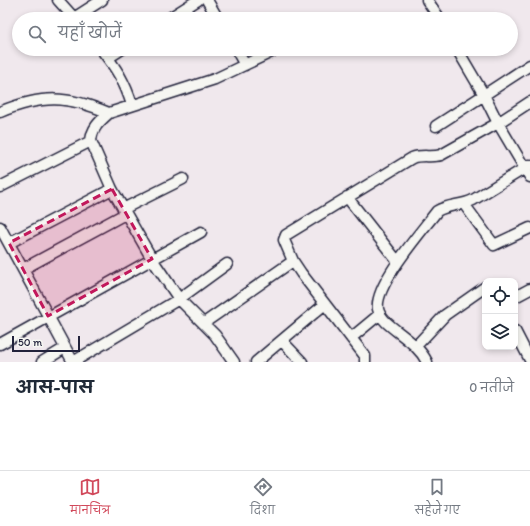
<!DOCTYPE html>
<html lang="hi">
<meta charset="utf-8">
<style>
body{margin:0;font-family:Itim,"Playpen Sans Deva",sans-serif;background:#f6f6f7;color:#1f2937}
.controls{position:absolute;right:12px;bottom:12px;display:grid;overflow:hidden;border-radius:8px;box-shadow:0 2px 6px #0003}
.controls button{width:36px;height:36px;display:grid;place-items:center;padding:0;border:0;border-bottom:1px solid #e0e1e3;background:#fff;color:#1f2937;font:20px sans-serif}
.scale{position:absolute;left:12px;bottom:10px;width:68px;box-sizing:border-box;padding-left:4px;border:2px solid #22223b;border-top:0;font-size:11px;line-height:14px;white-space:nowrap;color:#22223b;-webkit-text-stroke:3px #f6f6f2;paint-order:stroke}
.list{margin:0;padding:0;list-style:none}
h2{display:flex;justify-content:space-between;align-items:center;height:52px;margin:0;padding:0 16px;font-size:17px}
h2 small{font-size:13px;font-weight:400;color:#747a83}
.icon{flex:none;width:22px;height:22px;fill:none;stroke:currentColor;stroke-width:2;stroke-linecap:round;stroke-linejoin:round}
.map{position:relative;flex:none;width:530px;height:362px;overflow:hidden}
.search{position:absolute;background:#fff;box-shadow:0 2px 6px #0003;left:12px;right:12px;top:12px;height:44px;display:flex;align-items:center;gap:10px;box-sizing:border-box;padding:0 14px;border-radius:22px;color:#747a83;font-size:15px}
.sheet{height:108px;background:#fff}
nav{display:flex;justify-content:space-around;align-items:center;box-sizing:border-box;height:56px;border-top:1px solid #e0e1e3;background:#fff;font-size:11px;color:#747a83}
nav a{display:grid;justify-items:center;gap:2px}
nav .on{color:#d1495b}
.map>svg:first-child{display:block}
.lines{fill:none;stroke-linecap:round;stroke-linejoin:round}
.street-casing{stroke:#22223b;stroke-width:13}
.street{stroke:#f6f6f2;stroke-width:10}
.marked{fill:#c2185b;fill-opacity:0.2;stroke:#c2185b;stroke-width:3;stroke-dasharray:8 5;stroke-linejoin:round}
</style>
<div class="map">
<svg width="530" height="362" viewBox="0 0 530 362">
<rect width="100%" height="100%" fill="#f0e8ed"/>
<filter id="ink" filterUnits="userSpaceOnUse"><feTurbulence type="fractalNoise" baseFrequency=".025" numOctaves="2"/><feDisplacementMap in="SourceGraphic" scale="8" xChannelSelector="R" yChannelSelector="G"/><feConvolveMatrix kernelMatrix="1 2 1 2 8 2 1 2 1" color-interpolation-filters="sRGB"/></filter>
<g filter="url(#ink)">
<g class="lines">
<defs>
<path id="street" d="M 58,0 L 75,19
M 207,0 L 218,19
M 427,0 L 440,19
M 74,18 L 102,0
M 168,19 L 198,0
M 101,49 C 116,68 125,82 132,105
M 236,49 L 245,65
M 108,58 L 122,49
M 530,65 L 484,95 L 498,123 L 530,177
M 0,112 C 42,95 67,95 109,113
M 436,126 L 484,95 L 457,49
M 0,187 L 91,141
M 347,197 L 398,262
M 464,204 L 494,245 L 530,228
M 123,209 L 183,179
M 0,227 L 73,362
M 9,243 L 112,189
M 23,269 L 125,214
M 515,297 L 530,289
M 204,323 L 293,261
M 515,331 L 530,360
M 351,338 L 380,314
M 282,341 L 302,362
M 0,344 L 201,232
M 416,346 L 445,315 L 485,287
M 42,362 L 65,348
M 73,362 L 179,299 L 227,264
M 234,362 L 215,335 L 179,299 L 152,259 L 112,189 L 91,141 C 92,128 99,122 109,113 L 215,79 L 278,49
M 256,362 L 325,304
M 365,362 L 365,356 L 301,273 L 293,261 L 284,240 L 286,235 L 412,158 C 422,154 431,158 441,155 L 498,123 L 530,102
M 427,362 C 418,344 400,335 386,322 C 382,318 379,314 378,309 C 374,285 422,231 437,211 C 449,204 461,206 473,200 L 530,165"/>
</defs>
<use href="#street" class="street-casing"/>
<use href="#street" class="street"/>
</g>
</g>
<path class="marked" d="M 112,189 L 152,259 L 48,316 L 9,243 Z"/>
</svg>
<div class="controls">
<button><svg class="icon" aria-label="locate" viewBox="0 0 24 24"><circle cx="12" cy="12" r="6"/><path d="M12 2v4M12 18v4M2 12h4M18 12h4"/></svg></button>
<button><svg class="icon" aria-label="layers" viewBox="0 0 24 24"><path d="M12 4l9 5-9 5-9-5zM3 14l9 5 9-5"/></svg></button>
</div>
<div class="scale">50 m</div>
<div class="search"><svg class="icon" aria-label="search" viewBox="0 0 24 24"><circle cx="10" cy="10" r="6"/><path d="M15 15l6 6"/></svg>यहाँ खोजें</div>
</div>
<section class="sheet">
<h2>आस-पास<small>0 नतीजे</small></h2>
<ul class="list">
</ul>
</section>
<nav>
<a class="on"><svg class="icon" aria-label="map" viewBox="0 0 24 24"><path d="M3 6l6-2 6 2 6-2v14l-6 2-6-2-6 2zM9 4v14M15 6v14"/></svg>मानचित्र</a>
<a><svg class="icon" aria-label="directions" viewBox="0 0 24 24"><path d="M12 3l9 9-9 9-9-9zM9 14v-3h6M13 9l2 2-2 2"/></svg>दिशा</a>
<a><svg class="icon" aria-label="saved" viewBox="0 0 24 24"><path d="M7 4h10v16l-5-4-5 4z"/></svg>सहेजे गए</a>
</nav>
